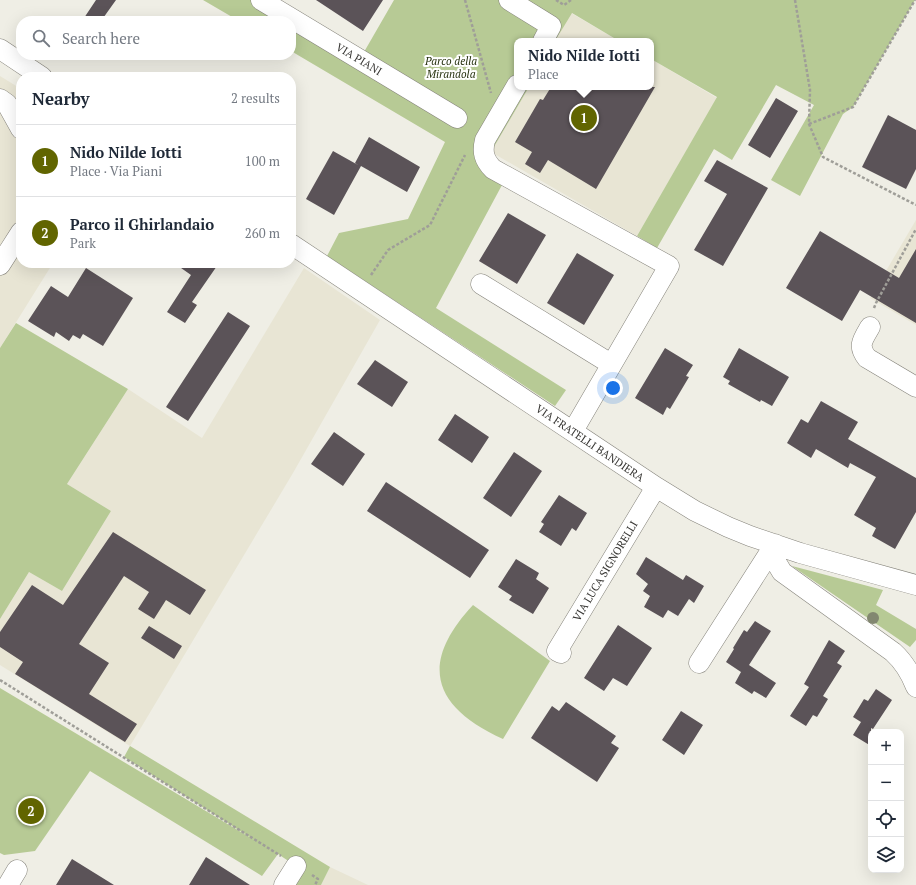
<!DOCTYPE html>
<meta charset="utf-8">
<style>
body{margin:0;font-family:"PT Serif",serif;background:#f6f6f7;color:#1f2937}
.controls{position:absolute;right:12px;bottom:12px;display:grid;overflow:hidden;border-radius:8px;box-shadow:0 4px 16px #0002}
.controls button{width:36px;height:36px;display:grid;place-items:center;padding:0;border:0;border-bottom:1px solid #e0e1e3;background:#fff;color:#1f2937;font:20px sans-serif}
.you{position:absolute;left:613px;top:388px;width:14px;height:14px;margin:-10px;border:3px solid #fff;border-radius:50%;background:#1a73e8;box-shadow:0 0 0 6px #1a73e833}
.badge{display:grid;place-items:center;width:26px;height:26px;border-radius:50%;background:#616500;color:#fff;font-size:13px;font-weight:700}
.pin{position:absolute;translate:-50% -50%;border:2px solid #fff;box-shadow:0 1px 4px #0006}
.popup{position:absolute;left:514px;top:38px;width:140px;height:52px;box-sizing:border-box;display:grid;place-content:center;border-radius:8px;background:#fff;filter:drop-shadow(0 1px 3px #0005);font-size:13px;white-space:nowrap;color:#747a83}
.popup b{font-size:15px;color:#1f2937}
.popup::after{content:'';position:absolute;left:50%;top:100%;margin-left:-8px;border:8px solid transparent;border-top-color:#fff}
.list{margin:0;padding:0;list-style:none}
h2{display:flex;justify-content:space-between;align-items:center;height:52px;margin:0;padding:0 16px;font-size:17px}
h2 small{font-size:13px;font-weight:400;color:#747a83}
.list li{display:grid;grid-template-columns:26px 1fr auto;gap:12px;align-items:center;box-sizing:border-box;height:72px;padding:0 16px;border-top:1px solid #e0e1e3}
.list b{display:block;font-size:15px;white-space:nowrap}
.list p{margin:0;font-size:13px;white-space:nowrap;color:#747a83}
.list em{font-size:13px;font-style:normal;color:#747a83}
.icon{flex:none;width:22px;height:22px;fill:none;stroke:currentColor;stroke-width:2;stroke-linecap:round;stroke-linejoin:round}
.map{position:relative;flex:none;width:916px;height:885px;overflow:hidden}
.search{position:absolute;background:#fff;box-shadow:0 4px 16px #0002;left:16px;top:16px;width:280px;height:44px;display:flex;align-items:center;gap:10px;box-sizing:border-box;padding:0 14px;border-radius:16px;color:#747a83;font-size:15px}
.panel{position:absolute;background:#fff;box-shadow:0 4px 16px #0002;left:16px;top:72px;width:280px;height:196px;border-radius:16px}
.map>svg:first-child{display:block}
.built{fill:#e8e5d4}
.green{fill:#b7ca95}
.building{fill:#5b5358}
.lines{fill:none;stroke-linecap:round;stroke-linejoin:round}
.minor-casing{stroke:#85837b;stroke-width:21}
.path{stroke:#9f9e98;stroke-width:2.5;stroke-dasharray:3 2;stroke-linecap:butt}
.minor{stroke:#fff;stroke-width:20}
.tree{fill:#828770}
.labels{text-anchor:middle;stroke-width:4;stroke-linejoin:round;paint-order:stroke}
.street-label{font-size:11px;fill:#383734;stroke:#fff}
.park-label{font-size:11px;font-style:italic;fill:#283311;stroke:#fff}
</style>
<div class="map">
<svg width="916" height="885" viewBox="0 0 916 885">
<rect width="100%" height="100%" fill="#efeee5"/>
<path class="built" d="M 571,13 L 619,41 L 555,41 Z
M 651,59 L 717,98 L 637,236 L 491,152 L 529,87 L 651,87 Z
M 0,76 L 21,89 L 21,263 L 53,263 L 0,348 Z
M 916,220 L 916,325 L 870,298 Z
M 304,268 L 380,320 L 293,473 L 130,746 L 0,665 L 0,619 L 29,572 L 62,591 L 111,511 L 67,484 L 128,389 L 202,438 Z
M 330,867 L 368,885 L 321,885 Z"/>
<path class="green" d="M 203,0 L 277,0 L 364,52 L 394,0 L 915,0 L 853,107 L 843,114 L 800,196 L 771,180 L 814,105 L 776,85 L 732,160 L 714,149 L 657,248 L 637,236 L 717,97 L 651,59 L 651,41 L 619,41 L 572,13 L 555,41 L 517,41 L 517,87 L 529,87 L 491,152 L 502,185 L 436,308 L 566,390 L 555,406 L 327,256 L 339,233 L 408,219 L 445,142 L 291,51 L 291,21 L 239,21 Z
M 16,323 L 128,389 L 67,484 L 111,511 L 62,591 L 29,572 L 0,619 L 0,348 Z
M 792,566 L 883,590 L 876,605 L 916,629 L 916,640 L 910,647 Z
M 473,605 L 550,661 L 503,739 C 433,707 418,664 473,605 Z
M 0,688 L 256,841 L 124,757 L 130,746 L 330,867 L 321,885 L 284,885 L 296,866 L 278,854 L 262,876 L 90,771 L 35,851 L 4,855 L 0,853 Z"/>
<path class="building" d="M 96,0 L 116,0 L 101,21 L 82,21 Z
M 316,0 L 383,0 L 363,31 Z
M 551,87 L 655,87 L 596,189 L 548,160 L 540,173 L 525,164 L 532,152 L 515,142 L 540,99 L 543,100 Z
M 776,98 L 798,111 L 770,158 L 748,145 Z
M 888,115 L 916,130 L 916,169 L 906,189 L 862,167 Z
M 369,137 L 420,167 L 407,192 L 361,166 L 334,215 L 306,199 L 333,151 L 358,165 L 355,163 Z
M 717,160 L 768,188 L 723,266 L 694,250 L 727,194 L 704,181 Z
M 508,213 L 546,235 L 517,284 L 479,261 Z
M 820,231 L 899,278 L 916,249 L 916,323 L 860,290 L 842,321 L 786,288 Z
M 577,253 L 614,275 L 584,325 L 547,303 Z
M 174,263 L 219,263 L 192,302 L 197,305 L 185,323 L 167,312 L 191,275 Z
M 86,268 L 133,298 L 103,346 L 83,334 L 80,339 L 73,335 L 69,341 L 56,332 L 54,337 L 28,321 L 51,286 L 68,297 Z
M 228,312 L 250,326 L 188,421 L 166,407 Z
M 665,348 L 693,365 L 686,376 L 689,377 L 670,409 L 667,407 L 663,415 L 635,398 Z
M 739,348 L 789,377 L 772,406 L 761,400 L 760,402 L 728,384 L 730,381 L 723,377 Z
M 375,360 L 408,382 L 392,407 L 357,384 Z
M 821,401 L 858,422 L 848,439 L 916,478 L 916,512 L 895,549 L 872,536 L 876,528 L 854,515 L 876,477 L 850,463 L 848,468 L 816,449 L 811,458 L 787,443 L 801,419 L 808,423 Z
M 455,414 L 489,437 L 472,463 L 438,440 Z
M 334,432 L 365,454 L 343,486 L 311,464 Z
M 514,452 L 542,471 L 511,517 L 483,498 Z
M 386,482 L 489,550 L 470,578 L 367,511 Z
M 559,495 L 587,513 L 576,531 L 572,528 L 561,546 L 539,532 L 544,524 L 541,522 Z
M 113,532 L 206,590 L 190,615 L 166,600 L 154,619 L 138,609 L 149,592 L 124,576 L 79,644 L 109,663 L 89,694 L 137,724 L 125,742 L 15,674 L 23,662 L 0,647 L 0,632 L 32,585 L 63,605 Z
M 646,557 L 683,580 L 686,575 L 704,586 L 694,603 L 689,599 L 678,616 L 668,610 L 663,618 L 644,607 L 650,596 L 643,591 L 648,584 L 636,574 Z
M 516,559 L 539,573 L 536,579 L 549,588 L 533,614 L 509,600 L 512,596 L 498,587 Z
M 755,621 L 771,631 L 749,665 L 776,683 L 766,698 L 754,691 L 752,694 L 735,683 L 741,672 L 726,662 L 734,649 L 733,648 L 744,630 L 747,632 Z
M 618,625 L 652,648 L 627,686 L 613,678 L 604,691 L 584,678 Z
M 149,626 L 182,646 L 174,659 L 141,638 Z
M 829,640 L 845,651 L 837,663 L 842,666 L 823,696 L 828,699 L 817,717 L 813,715 L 806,726 L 790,716 L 809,687 L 804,684 Z
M 876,689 L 892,700 L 873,729 L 871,728 L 871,746 L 853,735 L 861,722 L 853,717 L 864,699 L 868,701 Z
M 566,702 L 616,736 L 611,743 L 619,748 L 597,782 L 531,738 L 552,706 L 559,711 Z
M 681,711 L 703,725 L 684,755 L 662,740 Z
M 206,857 L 250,885 L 189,885 Z
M 72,859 L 114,885 L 56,885 Z"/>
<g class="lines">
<defs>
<path id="minor" d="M 261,0 L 457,118
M 509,0 L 551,26 L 543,41
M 0,49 L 42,77
M 517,85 L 485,140 C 482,152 484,160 493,169 L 669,266 L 573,431
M 0,99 L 7,104 L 21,129
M 291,244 L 656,487 L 695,511 L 728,527 L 750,536 L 800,553 L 916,585
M 0,265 L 21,232
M 481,284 L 611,364
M 870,327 C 863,339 857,346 867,358 L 916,387
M 775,544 L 776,562 L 782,572 L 893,652 C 903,661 911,674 916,687
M 561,653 L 557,651 L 656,487
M 699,663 L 775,544
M 8,885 L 17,870
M 284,885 L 296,866"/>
</defs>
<use href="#minor" class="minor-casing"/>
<path class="path" d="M 465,0 L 491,93
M 556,0 L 564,5 L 571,0
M 795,0 L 810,90 L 809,124 L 823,157 L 916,205
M 809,124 L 853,107 L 915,0
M 371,275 L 388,250 L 430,225 L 465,155
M 874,308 L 876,303 L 916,229
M 0,680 L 281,856
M 312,875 L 318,879 L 315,885"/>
<use href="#minor" class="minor"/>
</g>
<circle class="tree" cx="873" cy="618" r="6"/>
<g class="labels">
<g class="street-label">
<text transform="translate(359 59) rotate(31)" y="4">VIA PIANI</text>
<text transform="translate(590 443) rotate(34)" y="4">VIA FRATELLI BANDIERA</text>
<text transform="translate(605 571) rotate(-59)" y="4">VIA LUCA SIGNORELLI</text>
</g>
<g class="park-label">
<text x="451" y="65">Parco della<tspan x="451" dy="13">Mirandola</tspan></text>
</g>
</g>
</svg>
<div class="controls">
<button>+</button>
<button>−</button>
<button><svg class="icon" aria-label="locate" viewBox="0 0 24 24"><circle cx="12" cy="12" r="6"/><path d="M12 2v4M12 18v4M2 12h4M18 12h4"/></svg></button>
<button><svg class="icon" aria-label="layers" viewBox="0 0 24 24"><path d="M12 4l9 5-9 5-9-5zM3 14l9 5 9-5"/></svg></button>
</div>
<div class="you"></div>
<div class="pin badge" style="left:584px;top:118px">1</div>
<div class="popup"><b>Nido Nilde Iotti</b>Place</div>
<div class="pin badge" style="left:31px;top:811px">2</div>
<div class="search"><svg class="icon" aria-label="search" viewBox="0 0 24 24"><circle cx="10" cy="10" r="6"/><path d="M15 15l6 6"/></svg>Search here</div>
<section class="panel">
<h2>Nearby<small>2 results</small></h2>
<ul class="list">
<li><span class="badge">1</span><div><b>Nido Nilde Iotti</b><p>Place · Via Piani</p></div><em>100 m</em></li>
<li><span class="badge">2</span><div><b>Parco il Ghirlandaio</b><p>Park</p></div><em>260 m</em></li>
</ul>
</section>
</div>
